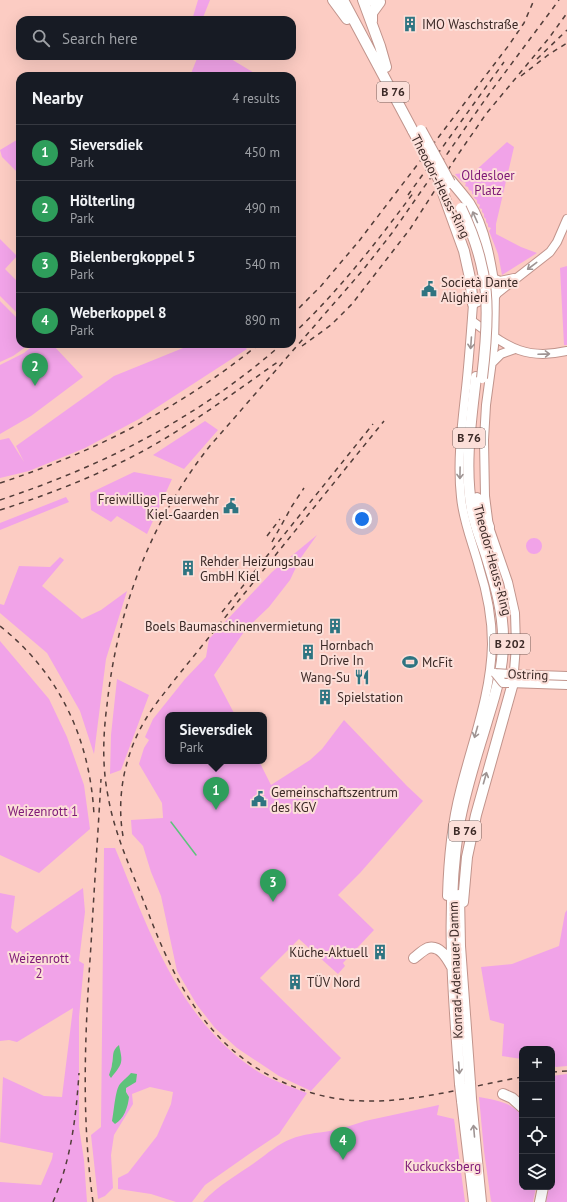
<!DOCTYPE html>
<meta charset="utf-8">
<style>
body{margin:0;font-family:"PT Sans",sans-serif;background:#20242c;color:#f1f3f6}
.controls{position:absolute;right:12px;bottom:12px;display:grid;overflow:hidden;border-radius:8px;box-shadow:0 4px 16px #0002}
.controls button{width:36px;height:36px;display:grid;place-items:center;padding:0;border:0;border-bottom:1px solid #363941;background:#171b24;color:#f1f3f6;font:20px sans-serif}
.you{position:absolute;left:362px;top:519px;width:14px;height:14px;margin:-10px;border:3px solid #fff;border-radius:50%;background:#1a73e8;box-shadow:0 0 0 6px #1a73e833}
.badge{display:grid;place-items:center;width:26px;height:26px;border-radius:50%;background:#2e7481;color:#fff;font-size:13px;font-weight:700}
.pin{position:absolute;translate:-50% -33px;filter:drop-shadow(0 1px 2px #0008)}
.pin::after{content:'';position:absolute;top:21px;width:14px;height:12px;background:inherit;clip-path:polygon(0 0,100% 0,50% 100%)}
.popup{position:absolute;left:165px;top:712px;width:102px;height:52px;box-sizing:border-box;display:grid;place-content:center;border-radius:8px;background:#171b24;filter:drop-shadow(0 1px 3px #0005);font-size:13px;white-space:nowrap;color:#9ea1a6}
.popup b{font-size:15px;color:#f1f3f6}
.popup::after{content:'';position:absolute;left:50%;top:100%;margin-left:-8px;border:8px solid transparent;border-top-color:#171b24}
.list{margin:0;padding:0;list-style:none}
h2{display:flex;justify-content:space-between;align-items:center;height:52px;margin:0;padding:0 16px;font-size:17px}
h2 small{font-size:13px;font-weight:400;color:#9ea1a6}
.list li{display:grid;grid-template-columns:26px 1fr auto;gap:12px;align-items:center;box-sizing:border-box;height:56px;padding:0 16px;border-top:1px solid #363941}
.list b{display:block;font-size:15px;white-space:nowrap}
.list p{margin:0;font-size:13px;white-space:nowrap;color:#9ea1a6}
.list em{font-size:13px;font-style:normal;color:#9ea1a6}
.icon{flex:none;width:22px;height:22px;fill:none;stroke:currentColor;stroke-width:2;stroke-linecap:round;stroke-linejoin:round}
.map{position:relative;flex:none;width:567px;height:1202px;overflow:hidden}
.search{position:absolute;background:#171b24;box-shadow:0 4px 16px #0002;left:16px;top:16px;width:280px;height:44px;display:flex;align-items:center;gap:10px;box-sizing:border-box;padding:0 14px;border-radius:12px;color:#9ea1a6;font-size:15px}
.panel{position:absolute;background:#171b24;box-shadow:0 4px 16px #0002;left:16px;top:72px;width:280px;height:276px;border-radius:12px}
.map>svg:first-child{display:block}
.green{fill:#f1a3e8}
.water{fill:#5ec37b}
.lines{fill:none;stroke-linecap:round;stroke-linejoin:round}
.stream{stroke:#5ec37b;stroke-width:1.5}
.major-casing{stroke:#c1948c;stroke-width:10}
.highway-casing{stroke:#c1948c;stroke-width:12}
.major{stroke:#fff;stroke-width:8}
.highway{stroke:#fff;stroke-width:10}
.rail{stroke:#523d39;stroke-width:1.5;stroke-dasharray:5 5;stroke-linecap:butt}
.major-bridge-casing{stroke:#c1948c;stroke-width:10;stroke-linecap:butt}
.highway-bridge-casing{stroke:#c1948c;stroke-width:12;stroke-linecap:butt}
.major-bridge{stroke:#fff;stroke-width:8}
.highway-bridge{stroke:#fff;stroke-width:10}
.oneway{stroke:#9e9493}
.labels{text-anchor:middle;stroke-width:4;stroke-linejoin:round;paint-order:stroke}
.shield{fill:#fcdfd9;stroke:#76605c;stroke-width:1}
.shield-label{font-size:12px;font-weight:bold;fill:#3c2a27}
.poi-label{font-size:13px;fill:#3c2a27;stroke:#fcdfd9;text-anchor:start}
.park-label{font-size:13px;fill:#7e1877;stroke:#fcdfd9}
.street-label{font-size:13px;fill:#3c2a27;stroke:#fcdfd9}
</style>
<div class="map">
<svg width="567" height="1202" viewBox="0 0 567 1202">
<rect width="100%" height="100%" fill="#fcccc3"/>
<path class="green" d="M 198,0 L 210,0 L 202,20 L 192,20 Z
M 198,56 L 226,56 L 256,74 L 256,76 L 190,76 Z
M 20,138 L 20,175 L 2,157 L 0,150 Z
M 507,142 L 514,147 L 496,224 L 496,234 L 521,247 L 537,253 L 502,275 L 498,254 L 489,231 L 491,228 L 488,227 L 488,224 L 486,222 L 486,219 L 484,217 L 484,214 L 482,212 L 482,209 L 479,208 L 480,205 L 477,203 L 477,200 L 474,198 L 475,195 L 472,194 L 472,191 L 469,190 L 468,187 L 465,186 L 466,183 L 461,181 L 455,174 L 474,172 Z
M 0,239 L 17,256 L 5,269 L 20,284 L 20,316 L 0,296 Z
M 567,266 L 567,345 L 564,345 L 560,268 Z
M 0,301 L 20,321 L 20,344 L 30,344 L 13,356 L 0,362 Z
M 35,344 L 52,344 L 83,377 L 31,416 L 0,434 L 0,365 L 24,353 Z
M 193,344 L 242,344 L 247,349 L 139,419 L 85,448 L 29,471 L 0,478 L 0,440 L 9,438 L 24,462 L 16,446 L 114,376 Z
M 205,421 L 218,430 L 184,469 L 153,455 Z
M 134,472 L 172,479 L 147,534 L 117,516 L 111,522 L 91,510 L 90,493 Z
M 66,497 L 69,502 L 0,530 L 0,523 Z
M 317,535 L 300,559 L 290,580 L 269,607 L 246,629 L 214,675 L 235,715 L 168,715 L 168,761 L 259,761 L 271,785 L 310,760 L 322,749 L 344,720 L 407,786 L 423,801 L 360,873 L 338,895 L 374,930 L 343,963 L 345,966 L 338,974 L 299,939 L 260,978 L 341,1058 L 311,1091 L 279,1076 L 237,1048 L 215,1028 L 197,1005 L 177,971 L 161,896 L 151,872 L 143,846 L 132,834 L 131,820 L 163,818 L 163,817 L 162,803 L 139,764 L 144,748 L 149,740 L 145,737 L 153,719 L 185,679 L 206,657 L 209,639 L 272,572 Z
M526 546a8 8 0 1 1 16 0a8 8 0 1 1-16 0Z
M 60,557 L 64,560 L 42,586 L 82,619 L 101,610 L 127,591 L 106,659 L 94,754 L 80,711 L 47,653 L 0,613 L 0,604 L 4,605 L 19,566 L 50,567 Z
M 0,641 L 49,699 L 67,737 L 84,785 L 90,829 L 39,873 L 0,855 Z
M 117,679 L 149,695 L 121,770 L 110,774 L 111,735 Z
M 104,848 L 115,848 C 149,930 177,1017 254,1069 C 270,1080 289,1086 307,1093 L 279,1134 L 252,1152 L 205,1185 L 192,1202 L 176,1202 L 151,1194 L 118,1189 L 118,1178 L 128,1173 L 157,1136 L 171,1104 L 173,1092 L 150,1087 L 132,1094 L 133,1104 L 114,1135 L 111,1155 L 113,1188 L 105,1196 L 98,1199 L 91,1135 L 101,1127 Z
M 83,888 L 85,912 L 79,961 L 84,964 L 79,1017 L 79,1127 L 84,1160 L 87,1202 L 0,1202 L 0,1182 L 41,1185 L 52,1159 L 53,1153 L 0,1142 L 3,1077 L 44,1096 L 62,1097 L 73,1008 L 17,1042 L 9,1040 L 0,1041 L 0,893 L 15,896 L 11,928 L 17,933 Z
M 567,910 L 567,1066 L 556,1067 L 552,1065 L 552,1049 L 522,1049 L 522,1059 L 502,1056 L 504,1024 L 490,1020 L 481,967 L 512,964 L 559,946 L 565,913 Z
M 567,1074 L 567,1202 L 546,1202 L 549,1187 L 552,1187 L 552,1076 Z
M 479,1097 C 495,1100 512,1102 522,1116 L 522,1187 L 536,1187 L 533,1202 L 492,1202 L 491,1201 L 484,1151 Z
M 439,1105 L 437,1115 L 454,1119 L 465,1202 L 203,1202 C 218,1185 239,1174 257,1161 C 268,1153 278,1144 291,1139 C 303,1134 317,1133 330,1131 C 342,1128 354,1125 365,1121 Z"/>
<path class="water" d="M 119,1045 C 123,1063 123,1063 111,1078 L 109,1075 C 110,1071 112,1068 112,1064 C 114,1056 111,1051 119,1045 Z
M 131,1073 L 137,1074 L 136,1082 L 126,1088 L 126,1092 L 129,1097 C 128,1107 124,1119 115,1124 L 112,1121 C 114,1112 115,1090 120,1084 C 123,1080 128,1077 131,1073 Z"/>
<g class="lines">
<path class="stream" d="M 171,822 L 196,855"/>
<defs>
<path id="major" d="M 495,295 L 494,346 L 486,405 L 484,440 L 485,496 L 489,527 L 508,582 L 515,613 L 516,646 L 513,683
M 472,321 C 506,345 523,361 567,351
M 492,363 L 501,354 L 515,349
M 510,674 L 567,676
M 509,683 L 567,685
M 447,896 C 448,860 451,826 460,791 C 472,742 491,695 492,644 C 492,618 487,592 479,567 C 473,544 463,521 461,497 C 457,461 462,424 466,388 C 469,360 471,332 473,304 L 495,295 L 550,252 L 557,242 L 567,219"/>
<path id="highway" d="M 333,0 L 347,19
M 343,0 L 413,131
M 363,0 L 380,46 L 386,67
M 368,0 L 380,2 L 372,13 L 372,21
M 451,181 C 457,188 463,195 469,203 C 485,228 491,266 495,295
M 443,193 L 464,251 L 470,278 L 473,304
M 493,279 L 500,282 L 514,279
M 477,498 L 489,527
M 459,895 L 460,946 L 470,1083
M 463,902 L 467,857 L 476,815 L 513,683
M 414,958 C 418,955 423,950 428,948 C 440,945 447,958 452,967
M 460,1084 C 454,998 445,911 459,825 C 465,790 477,755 487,721 C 495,695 503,670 503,643 C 504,613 495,584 486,555 C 481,540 475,526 472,510 C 464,466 471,421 476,377
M 503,1094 L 512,1098 L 522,1107
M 471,1099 L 481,1202
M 462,1101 L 474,1202
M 540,1202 L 543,1187"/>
</defs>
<use href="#major" class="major-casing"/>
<use href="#highway" class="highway-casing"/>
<use href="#major" class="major"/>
<use href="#highway" class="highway"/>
<path class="rail" d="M 537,59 L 567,30
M 521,76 L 548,55 L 567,43
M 408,195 L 504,62
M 292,315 L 321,286 L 359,241 L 509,45 L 524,23 L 534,0
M 292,335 C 338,292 376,243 414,192
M 302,346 L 331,325 L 352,304 L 410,229 L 457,156 L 486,114 L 549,38 L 567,13
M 0,483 C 95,452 182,407 259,344
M 0,500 C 105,465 198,418 282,344
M 0,510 C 50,494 99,475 145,450 C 192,424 235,392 279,361
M 267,536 L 280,519
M 272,542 L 292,506 L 304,488
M 222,612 L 373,424
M 0,626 C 60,674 90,739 94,815
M 123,836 C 116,796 125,752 147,717 C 155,704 166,691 176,678 L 384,421
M 552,1072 L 567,1071
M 522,1077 C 454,1089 381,1114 312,1093 C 223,1066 183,1002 151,920 C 136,880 115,838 108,796 C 102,766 103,735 107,705 C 117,611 150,522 209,447 L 363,270 L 392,233 L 489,94 L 559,0
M 53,1202 C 71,1160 76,1118 79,1073
M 93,1202 C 81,1115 85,1032 91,945 C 94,890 98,834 101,779"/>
<defs>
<path id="major-bridge" d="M 495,673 L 503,683 L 509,683
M 495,673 L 510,674"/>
<path id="highway-bridge" d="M 421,130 L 450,183
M 413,131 L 445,191
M 461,208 C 491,270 490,312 482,378
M 470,1083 L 471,1099
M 460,1084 L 462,1101"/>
</defs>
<use href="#major-bridge" class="major-bridge-casing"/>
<use href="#highway-bridge" class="highway-bridge-casing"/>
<use href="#major-bridge" class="major-bridge"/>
<use href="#highway-bridge" class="highway-bridge"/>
</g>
<defs><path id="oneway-shaft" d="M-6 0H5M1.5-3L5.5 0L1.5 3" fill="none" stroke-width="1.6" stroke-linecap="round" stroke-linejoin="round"/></defs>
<g class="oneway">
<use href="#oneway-shaft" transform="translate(475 217) rotate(-114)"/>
<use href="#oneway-shaft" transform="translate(532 266) rotate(143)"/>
<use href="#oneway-shaft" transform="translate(471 343) rotate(94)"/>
<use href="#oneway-shaft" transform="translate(544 354) rotate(-2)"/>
<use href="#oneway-shaft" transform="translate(460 473) rotate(91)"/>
<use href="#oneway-shaft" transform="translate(476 732) rotate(106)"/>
<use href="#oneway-shaft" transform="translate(485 778) rotate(-74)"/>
<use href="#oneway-shaft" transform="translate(459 1068) rotate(86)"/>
<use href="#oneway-shaft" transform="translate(474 1131) rotate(-95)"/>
</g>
<defs>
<symbol id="building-bare" viewBox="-9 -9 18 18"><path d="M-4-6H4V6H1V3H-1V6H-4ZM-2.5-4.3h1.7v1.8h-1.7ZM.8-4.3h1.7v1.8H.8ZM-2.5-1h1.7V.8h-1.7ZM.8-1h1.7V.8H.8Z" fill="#2e7481" stroke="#fcdfd9" stroke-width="2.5" paint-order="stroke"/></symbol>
<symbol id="civic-bare" viewBox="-9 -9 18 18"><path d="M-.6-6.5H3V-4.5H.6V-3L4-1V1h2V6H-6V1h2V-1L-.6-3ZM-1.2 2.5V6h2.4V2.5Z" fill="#2e7481" stroke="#fcdfd9" stroke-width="2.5" paint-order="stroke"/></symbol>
<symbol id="stadium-bare" viewBox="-9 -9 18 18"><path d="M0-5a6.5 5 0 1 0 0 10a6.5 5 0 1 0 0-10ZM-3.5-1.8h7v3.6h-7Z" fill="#2e7481" stroke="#fcdfd9" stroke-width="2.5" paint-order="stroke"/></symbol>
<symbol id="restaurant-bare" viewBox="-9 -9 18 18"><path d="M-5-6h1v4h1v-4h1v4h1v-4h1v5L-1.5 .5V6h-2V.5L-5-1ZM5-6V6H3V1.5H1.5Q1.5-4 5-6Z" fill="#2e7481" stroke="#fcdfd9" stroke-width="2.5" paint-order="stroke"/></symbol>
</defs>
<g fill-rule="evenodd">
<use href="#building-bare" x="399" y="13" width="22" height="22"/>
<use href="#civic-bare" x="418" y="278" width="22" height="22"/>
<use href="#civic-bare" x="220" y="495" width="22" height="22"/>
<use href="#building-bare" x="177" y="557" width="22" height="22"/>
<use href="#building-bare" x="324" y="615" width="22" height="22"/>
<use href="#building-bare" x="297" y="641" width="22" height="22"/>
<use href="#stadium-bare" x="399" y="651" width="22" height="22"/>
<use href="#restaurant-bare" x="351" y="666" width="22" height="22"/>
<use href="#building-bare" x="314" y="686" width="22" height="22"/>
<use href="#civic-bare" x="248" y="788" width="22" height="22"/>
<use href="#building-bare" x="369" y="941" width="22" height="22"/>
<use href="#building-bare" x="284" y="971" width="22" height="22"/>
</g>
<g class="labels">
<g class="shield">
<rect x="377" y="82" width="32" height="20" rx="3"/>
<rect x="453" y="428" width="32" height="20" rx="3"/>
<rect x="490" y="634" width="40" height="20" rx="3"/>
<rect x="449" y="821" width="32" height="20" rx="3"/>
</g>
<g class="shield-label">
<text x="393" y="96">B 76</text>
<text x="469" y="442">B 76</text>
<text x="510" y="648">B 202</text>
<text x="465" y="835">B 76</text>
</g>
<g class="poi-label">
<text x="422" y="29">IMO Waschstraße</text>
<text x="441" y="287">Società Dante<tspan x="441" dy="15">Alighieri</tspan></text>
<text x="219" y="504" text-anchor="end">Freiwillige Feuerwehr<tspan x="219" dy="15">Kiel-Gaarden</tspan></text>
<text x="200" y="566">Rehder Heizungsbau<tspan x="200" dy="15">GmbH Kiel</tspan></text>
<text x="323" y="631" text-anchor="end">Boels Baumaschinenvermietung</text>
<text x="320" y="650">Hornbach<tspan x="320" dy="15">Drive In</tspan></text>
<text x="422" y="667">McFit</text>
<text x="350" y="682" text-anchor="end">Wang-Su</text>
<text x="337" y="702">Spielstation</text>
<text x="271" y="797">Gemeinschaftszentrum<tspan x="271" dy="15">des KGV</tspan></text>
<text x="368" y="957" text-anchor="end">Küche-Aktuell</text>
<text x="307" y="987">TÜV Nord</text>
</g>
<g class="park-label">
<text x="488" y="180">Oldesloer<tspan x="488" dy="15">Platz</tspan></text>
<text x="43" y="816">Weizenrott 1</text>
<text x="39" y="963">Weizenrott<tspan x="39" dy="15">2</tspan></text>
<text x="443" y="1171">Kuckucksberg</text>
</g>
<g class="street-label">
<text transform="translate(441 186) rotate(63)" y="5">Theodor-Heuss-Ring</text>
<text transform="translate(493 560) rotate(75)" y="5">Theodor-Heuss-Ring</text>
<text transform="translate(528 674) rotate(2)" y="5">Ostring</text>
<text transform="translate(455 970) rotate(-92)" y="5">Konrad-Adenauer-Damm</text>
</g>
</g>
</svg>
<div class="controls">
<button>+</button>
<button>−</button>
<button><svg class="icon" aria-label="locate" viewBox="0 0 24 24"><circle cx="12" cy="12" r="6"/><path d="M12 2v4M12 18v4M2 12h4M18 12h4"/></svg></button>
<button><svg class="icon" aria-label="layers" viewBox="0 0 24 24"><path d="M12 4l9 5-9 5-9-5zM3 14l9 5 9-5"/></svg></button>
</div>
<div class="you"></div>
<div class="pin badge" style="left:216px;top:810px;background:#2e9e5b">1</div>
<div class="popup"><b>Sieversdiek</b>Park</div>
<div class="pin badge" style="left:35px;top:386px;background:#2e9e5b">2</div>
<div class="pin badge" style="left:273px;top:902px;background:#2e9e5b">3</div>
<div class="pin badge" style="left:343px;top:1160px;background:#2e9e5b">4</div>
<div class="search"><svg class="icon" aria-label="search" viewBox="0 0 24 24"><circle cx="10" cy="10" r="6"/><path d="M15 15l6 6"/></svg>Search here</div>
<section class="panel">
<h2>Nearby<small>4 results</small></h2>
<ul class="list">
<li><span class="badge" style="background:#2e9e5b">1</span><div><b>Sieversdiek</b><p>Park</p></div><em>450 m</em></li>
<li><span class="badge" style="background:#2e9e5b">2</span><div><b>Hölterling</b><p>Park</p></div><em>490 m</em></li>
<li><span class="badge" style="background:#2e9e5b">3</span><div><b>Bielenbergkoppel 5</b><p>Park</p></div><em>540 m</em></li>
<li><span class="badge" style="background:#2e9e5b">4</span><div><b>Weberkoppel 8</b><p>Park</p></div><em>890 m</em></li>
</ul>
</section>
</div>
